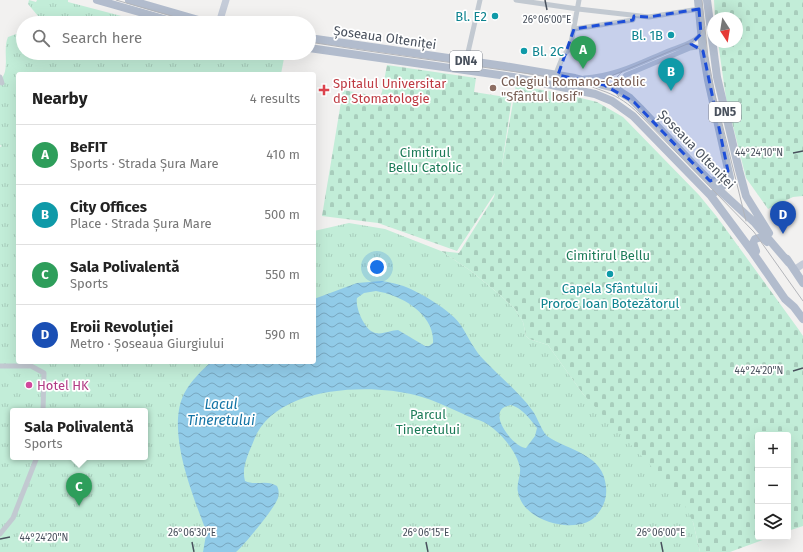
<!DOCTYPE html>
<meta charset="utf-8">
<style>
body{margin:0;font-family:"Fira Sans",sans-serif;background:#f2f2f2;color:#222}
.controls{position:absolute;right:12px;bottom:12px;display:grid;overflow:hidden;border-radius:4px;box-shadow:0 4px 16px #0002}
.controls button{width:36px;height:36px;display:grid;place-items:center;padding:0;border:0;border-bottom:1px solid #e0e0e0;background:#fff;color:#222;font:20px sans-serif}
.compass{position:absolute;left:707px;top:12px;width:36px;height:36px;border-radius:50%;background:#fff;box-shadow:0 4px 16px #0002;rotate:168deg}
.you{position:absolute;left:377px;top:267px;width:14px;height:14px;margin:-10px;border:3px solid #fff;border-radius:50%;background:#1a73e8;box-shadow:0 0 0 6px #1a73e833}
.badge{display:grid;place-items:center;width:26px;height:26px;border-radius:50%;background:#235bda;color:#fff;font-size:13px;font-weight:700}
.pin{position:absolute;translate:-50% -33px;filter:drop-shadow(0 1px 2px #0008)}
.pin::after{content:'';position:absolute;top:21px;width:14px;height:12px;background:inherit;clip-path:polygon(0 0,100% 0,50% 100%)}
.popup{position:absolute;left:10px;top:408px;width:138px;height:52px;box-sizing:border-box;display:grid;place-content:center;border-radius:4px;background:#fff;filter:drop-shadow(0 1px 3px #0005);font-size:13px;white-space:nowrap;color:#767676}
.popup b{font-size:15px;color:#222}
.popup::after{content:'';position:absolute;left:50%;top:100%;margin-left:-8px;border:8px solid transparent;border-top-color:#fff}
.list{margin:0;padding:0;list-style:none}
h2{display:flex;justify-content:space-between;align-items:center;height:52px;margin:0;padding:0 16px;font-size:17px}
h2 small{font-size:13px;font-weight:400;color:#767676}
.list li{display:grid;grid-template-columns:26px 1fr auto;gap:12px;align-items:center;box-sizing:border-box;height:60px;padding:0 16px;border-top:1px solid #e0e0e0}
.list b{display:block;font-size:15px;white-space:nowrap}
.list p{margin:0;font-size:13px;white-space:nowrap;color:#767676}
.list em{font-size:13px;font-style:normal;color:#767676}
.icon{flex:none;width:22px;height:22px;fill:none;stroke:currentColor;stroke-width:2;stroke-linecap:round;stroke-linejoin:round}
.map{position:relative;flex:none;width:803px;height:552px;overflow:hidden}
.search{position:absolute;background:#fff;box-shadow:0 4px 16px #0002;left:16px;top:16px;width:300px;height:44px;display:flex;align-items:center;gap:10px;box-sizing:border-box;padding:0 14px;border-radius:22px;color:#767676;font-size:15px}
.panel{position:absolute;background:#fff;box-shadow:0 4px 16px #0002;left:16px;top:72px;width:300px;height:292px;border-radius:4px}
.map>svg:first-child{display:block}
.cemetery{fill:url(#cemetery-stones)}
.park{fill:url(#park-tufts);fill-rule:evenodd}
.water{fill:url(#water-waves);fill-rule:evenodd}
.lines{fill:none;stroke-linecap:round;stroke-linejoin:round}
.street{stroke:#c2c9d1;stroke-width:5}
.secondary{stroke:#c4cbd8;stroke-width:7}
.primary{stroke:#b2bccd;stroke-width:8}
.tram{stroke:#b3b5ba;stroke-width:1}
.marked{fill:#1d4ed8;fill-opacity:0.2;stroke:#1d4ed8;stroke-width:3;stroke-dasharray:8 5;stroke-linejoin:round}
.ticks{fill:none;stroke:#49515d;stroke-width:1.5}
.culture-dot{fill:#0f9aa8;stroke:#fff;stroke-width:1.5}
.education-dot{fill:#8d6e63;stroke:#fff;stroke-width:1.5}
.health-dot{fill:#e0444e;stroke:#fff;stroke-width:1.5}
.hotel-dot{fill:#d1479c;stroke:#fff;stroke-width:1.5}
.labels{text-anchor:middle;stroke-width:3.5;stroke-linejoin:round;paint-order:stroke}
.shield{fill:#fff;stroke:#80858e;stroke-width:1}
.shield-label{font-size:12px;font-weight:bold;fill:#49515d}
.culture-label{font-size:13px;fill:#0d838f;stroke:#fff;text-anchor:end}
.street-label{font-size:13px;fill:#49515d;stroke:#fff}
.education-label{font-size:13px;fill:#785e54;stroke:#fff;text-anchor:start}
.health-label{font-size:13px;fill:#be3a42;stroke:#fff;text-anchor:start}
.park-label{font-size:13px;fill:#1c7b58;stroke:#fff}
.hotel-label{font-size:13px;fill:#b23c85;stroke:#fff;text-anchor:start}
.water-label{font-size:14px;font-style:italic;fill:#1474a5;stroke:#fff}
.ticks-label{font-size:10px;text-anchor:middle;fill:#49515d;stroke:#fff;stroke-width:3.5;stroke-linejoin:round;paint-order:stroke}
</style>
<div class="map">
<svg width="803" height="552" viewBox="0 0 803 552">
<defs>
<pattern id="cemetery-stones" width="16" height="16" patternUnits="userSpaceOnUse"><rect width="16" height="16" fill="#c2edd8"/><path d="M2 7V4a2 2 0 0 1 4 0v3zM10 15v-3a2 2 0 0 1 4 0v3z" fill="#a8cdbc"/></pattern>
<pattern id="park-tufts" width="24" height="20" patternUnits="userSpaceOnUse"><rect width="24" height="20" fill="#c2edd8"/><path d="M3 7l-1-3M5 7V3M7 7l1-3M15 17l-1-3M17 17v-4M19 17l1-3" fill="none" stroke="#a8cdbc"/></pattern>
<pattern id="water-waves" width="16" height="10" patternUnits="userSpaceOnUse"><rect width="16" height="10" fill="#91cbe8"/><path d="M0 5q4-4 8 0t8 0" fill="none" stroke="#78a7bf"/></pattern>
</defs>
<rect width="100%" height="100%" fill="#f2f1f0"/>
<path class="cemetery" d="M 714,0 L 803,0 L 803,196 L 793,197 L 768,209 L 746,178 L 726,98 L 718,42 L 737,42 L 737,18 L 715,18 Z
M 387,65 L 476,78 L 474,92 L 512,98 L 501,171 L 516,85 L 569,95 L 597,102 L 623,117 L 699,195 L 717,217 L 799,330 L 803,336 L 803,526 L 788,531 L 788,435 L 758,435 L 758,537 L 771,537 L 730,552 L 700,552 L 693,522 L 583,394 L 548,345 L 529,339 L 526,336 L 523,322 L 515,309 L 500,295 L 471,271 L 441,251 L 459,253 L 494,197 L 495,193 L 457,251 L 378,223 L 322,216 L 343,90 L 381,97 Z"/>
<path class="park" d="M 29,0 L 36,2 L 37,0 L 68,0 L 68,2 L 148,23 L 32,23 L 40,17 L 38,16 L 28,4 Z
M 23,30 L 23,53 L 285,53 L 281,74 L 18,74 L 18,362 L 314,362 L 314,231 L 349,223 L 385,229 L 441,251 L 471,271 L 500,295 L 515,309 L 523,322 L 526,336 L 529,339 L 548,345 L 583,394 L 681,498 L 693,522 L 700,552 L 0,552 L 0,147 L 2,146 L 0,145 L 0,80 C 11,71 2,50 8,37 L 19,33 ZM 13,411 L 145,411 L 145,457 L 13,457 Z"/>
<path class="water" d="M 382,281 C 388,282 394,283 400,285 C 417,290 453,311 462,327 C 469,338 474,350 484,360 C 500,377 518,391 532,410 C 538,418 540,428 547,436 C 569,451 604,454 606,487 C 607,496 605,504 599,512 C 591,524 578,526 564,525 C 545,523 522,513 518,492 C 516,484 521,476 520,468 C 517,450 493,422 475,419 C 455,411 436,400 415,395 C 369,383 274,386 254,440 C 249,453 241,467 245,481 C 255,486 267,479 277,486 C 279,490 279,493 278,498 C 274,509 245,544 236,552 L 203,552 L 206,535 L 205,528 C 192,493 165,428 185,392 C 191,381 202,370 211,362 L 314,362 L 314,299 L 357,283 ZM 376,291 C 401,295 435,314 433,343 L 429,346 L 425,346 L 398,330 C 391,330 380,336 373,332 C 364,328 355,307 357,298 L 364,293 ZM 511,405 C 522,408 530,419 537,428 L 535,436 L 526,448 C 515,449 482,409 511,405 Z"/>
<g class="lines">
<path class="street" d="M 516,0 L 578,9 L 649,17 L 699,9
M 574,29 L 633,20 L 634,16
M 466,61 L 480,0
M 558,75 L 557,71 L 563,56 L 570,48 L 579,0
M 0,77 L 2,83
M 584,78 C 613,77 640,63 666,52 C 678,47 693,44 701,34
M 620,92 L 620,82 L 626,75 L 690,48 L 697,47
M 0,366 L 31,366 L 44,373 L 43,411
M 0,534 L 13,518 L 37,457"/>
<path class="secondary" d="M 219,23 L 226,0
M 794,270 L 803,264"/>
<path class="primary" d="M 97,0 L 178,23
M 129,0 L 209,23
M 698,0 L 703,51 L 708,80 L 730,178 L 729,181 L 714,193
M 707,0 L 717,77 L 739,170 L 746,196 L 769,233
M 309,38 L 504,66 L 575,78 L 614,88 L 630,98 L 640,108 L 695,166 L 719,190 L 754,222 L 789,263
M 309,48 L 513,77 L 595,94 L 612,101 L 633,116 L 711,196 L 751,250 L 785,299 L 794,307 L 803,319
M 710,181 C 718,181 724,178 728,171
M 756,251 L 753,243 L 755,239 L 762,237 L 767,242
M 787,259 L 803,283"/>
<path class="tram" d="M 116,0 L 196,23
M 702,0 L 708,57 L 715,95 L 746,221
M 309,42 C 371,52 434,60 496,69 C 530,74 575,79 606,92 C 619,97 629,104 639,114 L 754,232 L 803,301
M 686,44 C 695,45 702,49 707,57
M 584,85 L 611,76 L 692,42 L 699,36 L 705,27
M 619,97 C 611,89 613,79 622,72"/>
</g>
<path class="marked" d="M 699,9 L 701,34 L 691,44 L 703,51 L 728,171 L 726,175 L 710,181 L 634,102 L 604,85 L 558,75 L 574,29 L 633,20 L 634,16 L 649,17 Z"/>
<path class="ticks" d="M 545,0 L 547,10M 793,153 L 803,151M 793,371 L 803,368M 0,539 L 10,537M 192,542 L 194,552M 426,542 L 428,552M 661,542 L 663,552"/>
<g class="culture-dot">
<circle cx="495" cy="16" r="4"/>
<circle cx="671" cy="35" r="4"/>
<circle cx="524" cy="51" r="4"/>
<circle cx="610" cy="274" r="4"/>
</g>
<circle class="education-dot" cx="493" cy="88" r="4"/>
<path class="health-dot" d="M322 84h4v4h4v4h-4v4h-4v-4h-4v-4h4z"/>
<circle class="hotel-dot" cx="29" cy="385" r="4"/>
<g class="labels">
<g class="shield">
<rect x="450" y="51" width="32" height="20" rx="3"/>
<rect x="709" y="102" width="32" height="20" rx="3"/>
</g>
<g class="shield-label">
<text x="466" y="65">DN4</text>
<text x="725" y="116">DN5</text>
</g>
<g class="culture-label">
<text x="487" y="21">Bl. E2</text>
<text x="663" y="40">Bl. 1B</text>
<text x="532" y="56" text-anchor="start">Bl. 2C</text>
<text x="610" y="293" text-anchor="middle">Capela Sfântului<tspan x="610" dy="15">Proroc Ioan Botezătorul</tspan></text>
</g>
<g class="street-label">
<text transform="translate(385 37) rotate(8)" y="5">Șoseaua Olteniței</text>
<text transform="translate(697 149) rotate(46)" y="5">Șoseaua Olteniței</text>
</g>
<g class="education-label">
<text x="501" y="86">Colegiul Romano-Catolic<tspan x="501" dy="15">"Sfântul Iosif"</tspan></text>
</g>
<g class="health-label">
<text x="333" y="88">Spitalul Universitar<tspan x="333" dy="15">de Stomatologie</tspan></text>
</g>
<g class="park-label">
<text x="425" y="157">Cimitirul<tspan x="425" dy="15">Bellu Catolic</tspan></text>
<text x="608" y="260">Cimitirul Bellu</text>
<text x="428" y="419">Parcul<tspan x="428" dy="15">Tineretului</tspan></text>
</g>
<g class="hotel-label">
<text x="37" y="390">Hotel HK</text>
</g>
<g class="water-label">
<text x="221" y="409">Lacul<tspan x="221" dy="16">Tineretului</tspan></text>
</g>
</g>
<g class="ticks-label">
<text x="547" y="23">26°06'00"E</text>
<text x="759" y="156">44°24'10"N</text>
<text x="759" y="374">44°24'20"N</text>
<text x="192" y="536">26°06'30"E</text>
<text x="426" y="536">26°06'15"E</text>
<text x="661" y="536">26°06'00"E</text>
<text x="44" y="541">44°24'20"N</text>
</g>
</svg>
<div class="controls">
<button>+</button>
<button>−</button>
<button><svg class="icon" aria-label="layers" viewBox="0 0 24 24"><path d="M12 4l9 5-9 5-9-5zM3 14l9 5 9-5"/></svg></button>
</div>
<svg class="compass" viewBox="-18 -18 36 36"><path d="M0-13l5 13h-10z" fill="#e53935"/><path d="M0 13l5-13h-10z" fill="#767676"/></svg>
<div class="you"></div>
<div class="pin badge" style="left:583px;top:69px;background:#2e9e5b">A</div>
<div class="pin badge" style="left:671px;top:91px;background:#0f9aa8">B</div>
<div class="pin badge" style="left:79px;top:506px;background:#2e9e5b">C</div>
<div class="popup"><b>Sala Polivalentă</b>Sports</div>
<div class="pin badge" style="left:783px;top:234px;background:#1a4fb4">D</div>
<div class="search"><svg class="icon" aria-label="search" viewBox="0 0 24 24"><circle cx="10" cy="10" r="6"/><path d="M15 15l6 6"/></svg>Search here</div>
<section class="panel">
<h2>Nearby<small>4 results</small></h2>
<ul class="list">
<li><span class="badge" style="background:#2e9e5b">A</span><div><b>BeFIT</b><p>Sports · Strada Șura Mare</p></div><em>410 m</em></li>
<li><span class="badge" style="background:#0f9aa8">B</span><div><b>City Offices</b><p>Place · Strada Șura Mare</p></div><em>500 m</em></li>
<li><span class="badge" style="background:#2e9e5b">C</span><div><b>Sala Polivalentă</b><p>Sports</p></div><em>550 m</em></li>
<li><span class="badge" style="background:#1a4fb4">D</span><div><b>Eroii Revoluției</b><p>Metro · Șoseaua Giurgiului</p></div><em>590 m</em></li>
</ul>
</section>
</div>
